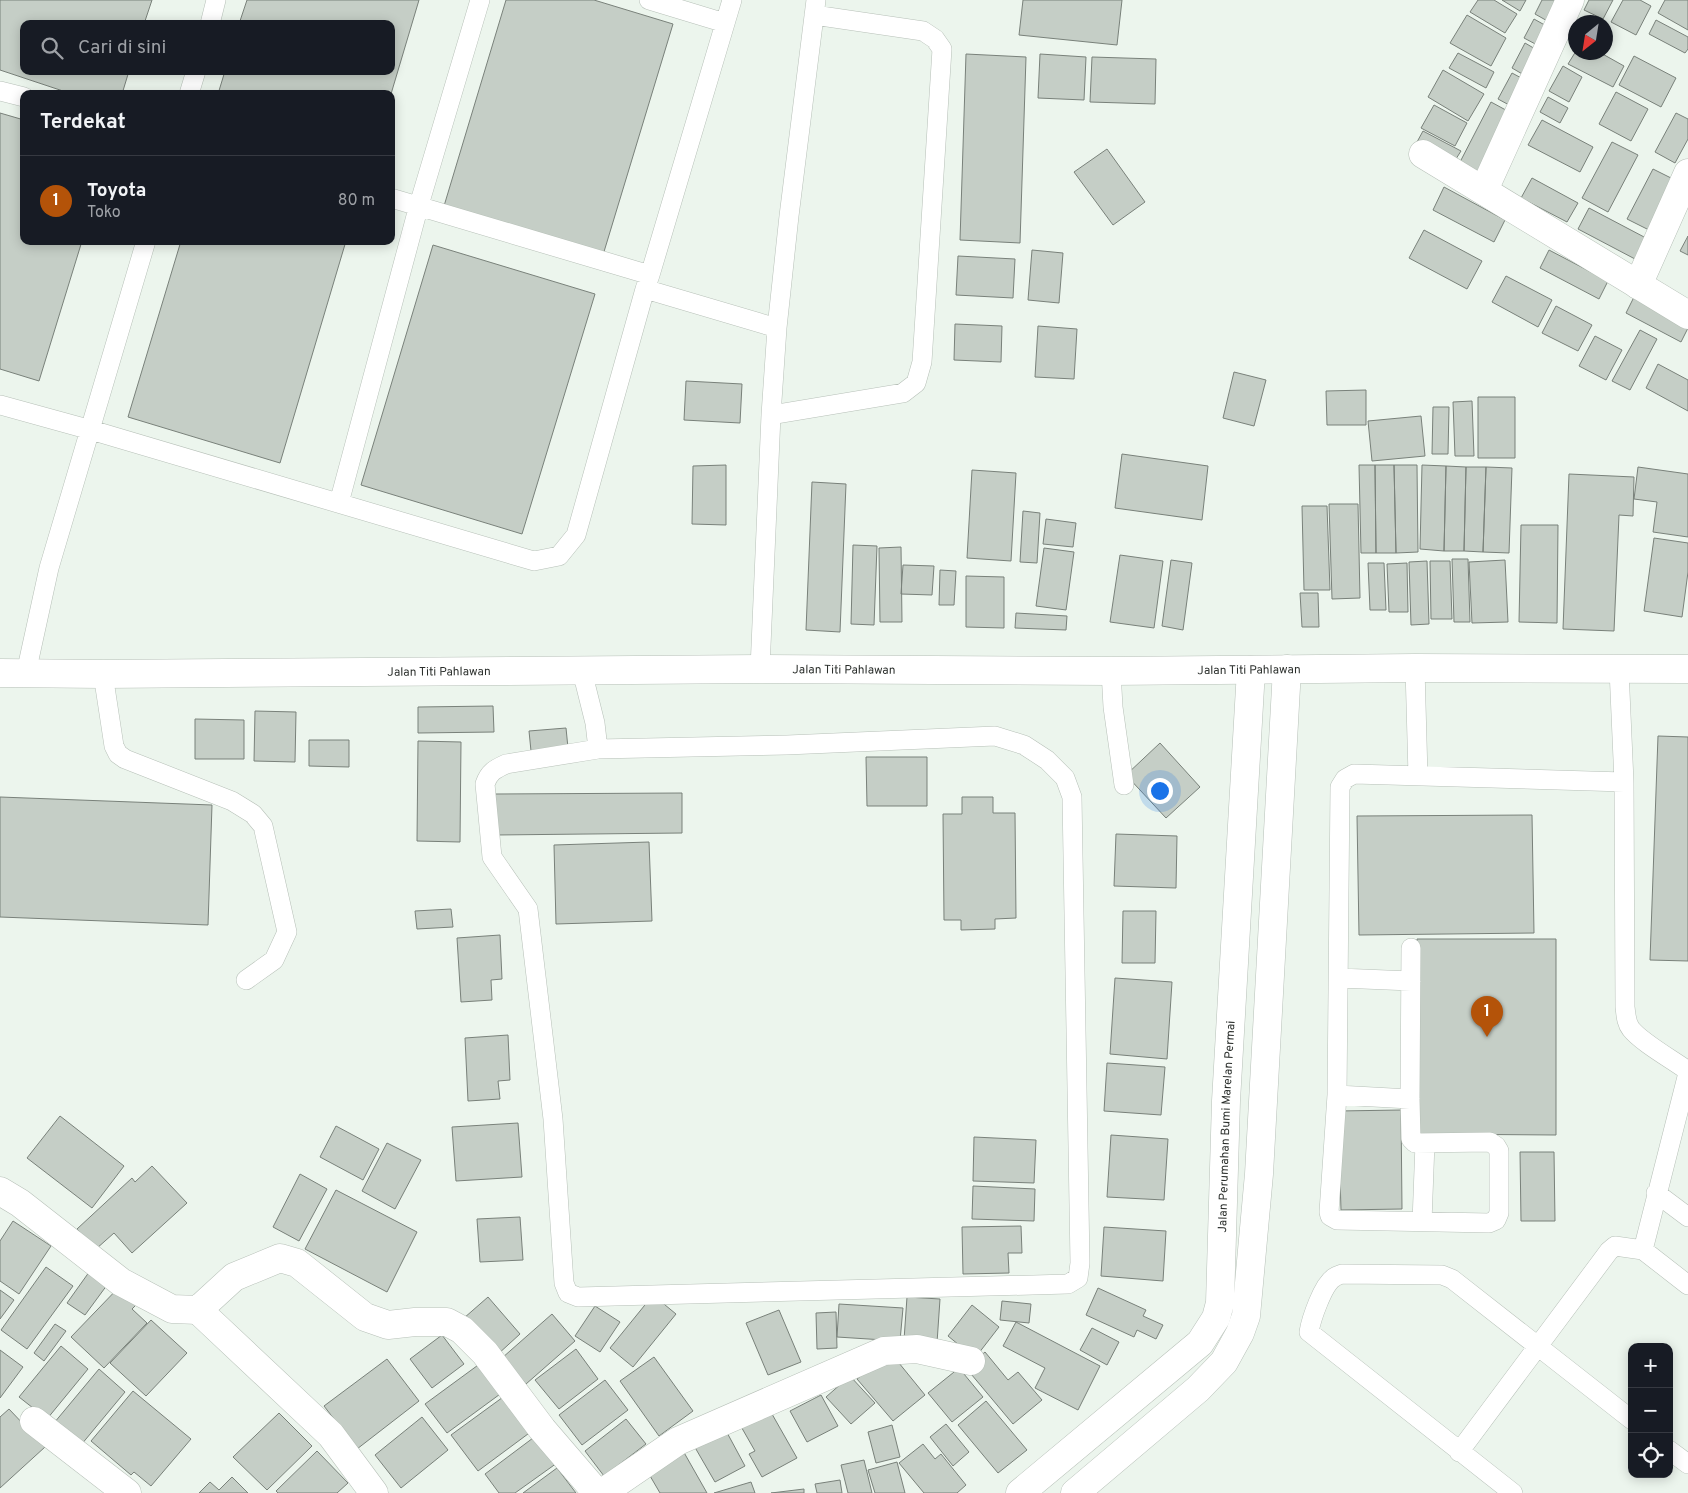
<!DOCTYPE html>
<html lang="id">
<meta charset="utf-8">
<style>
body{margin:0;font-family:Overpass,sans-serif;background:#242831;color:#f1f3f6}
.controls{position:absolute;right:15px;bottom:15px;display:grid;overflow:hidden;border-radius:10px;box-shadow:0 2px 12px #0003}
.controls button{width:45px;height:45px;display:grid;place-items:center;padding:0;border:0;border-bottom:1px solid #363941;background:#171b24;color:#f1f3f6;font:25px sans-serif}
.compass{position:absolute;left:1568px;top:15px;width:45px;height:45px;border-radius:50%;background:#171b24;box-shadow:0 2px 12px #0003;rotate:210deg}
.you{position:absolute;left:1159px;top:790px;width:18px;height:18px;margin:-12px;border:4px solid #fff;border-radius:50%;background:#1a73e8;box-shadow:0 0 0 8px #1a73e833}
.badge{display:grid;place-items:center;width:32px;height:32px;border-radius:50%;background:#b45309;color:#fff;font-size:16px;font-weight:700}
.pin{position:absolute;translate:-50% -41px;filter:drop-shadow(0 1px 2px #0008)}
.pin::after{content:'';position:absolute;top:26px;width:18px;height:15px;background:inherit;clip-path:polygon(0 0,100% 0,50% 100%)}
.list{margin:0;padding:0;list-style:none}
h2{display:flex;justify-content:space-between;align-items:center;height:65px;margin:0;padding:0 20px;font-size:21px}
h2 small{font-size:16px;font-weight:400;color:#9ea1a6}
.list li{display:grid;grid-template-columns:32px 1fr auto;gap:15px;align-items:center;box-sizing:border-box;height:90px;padding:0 20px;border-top:1px solid #363941}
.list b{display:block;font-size:19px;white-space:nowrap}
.list p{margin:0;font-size:16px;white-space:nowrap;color:#9ea1a6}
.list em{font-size:16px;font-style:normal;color:#9ea1a6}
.icon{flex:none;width:28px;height:28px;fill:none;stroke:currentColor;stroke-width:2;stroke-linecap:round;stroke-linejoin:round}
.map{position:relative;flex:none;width:1688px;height:1493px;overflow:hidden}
.search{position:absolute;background:#171b24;box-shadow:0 2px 12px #0003;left:20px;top:20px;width:375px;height:55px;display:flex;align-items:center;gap:12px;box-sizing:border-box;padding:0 18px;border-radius:10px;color:#9ea1a6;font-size:19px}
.panel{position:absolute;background:#171b24;box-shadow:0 2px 12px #0003;left:20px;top:90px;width:375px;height:155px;border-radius:10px}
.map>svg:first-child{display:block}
.building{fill:#c5cec6;stroke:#79817a}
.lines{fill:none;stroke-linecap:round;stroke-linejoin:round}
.lane-casing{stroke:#b7c0b8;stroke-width:20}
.street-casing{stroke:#b7c0b8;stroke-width:29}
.primary-casing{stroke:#b7c0b8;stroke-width:29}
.lane{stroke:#fff;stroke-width:19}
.street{stroke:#fff;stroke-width:28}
.primary{stroke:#fff;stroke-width:28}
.labels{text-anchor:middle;stroke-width:4;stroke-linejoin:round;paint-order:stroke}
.street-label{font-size:12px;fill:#2a2e2b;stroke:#fff}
</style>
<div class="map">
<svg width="1688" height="1493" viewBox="0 0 1688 1493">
<rect width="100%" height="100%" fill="#ecf5ed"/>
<path class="building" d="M 0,0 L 152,0 L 144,24 L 24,24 L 24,71 L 129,71 L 122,94 L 72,94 L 0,70 Z
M 247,0 L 419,0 L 391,94 L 218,94 L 225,71 L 391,71 L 391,24 L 239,24 Z
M 506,0 L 594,0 L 673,24 L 603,255 L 444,206 Z
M 1023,0 L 1122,0 L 1117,45 L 1019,35 Z
M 1478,0 L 1494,0 L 1517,14 L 1505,33 L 1470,12 Z
M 1502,0 L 1526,0 L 1520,11 Z
M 1542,0 L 1561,0 L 1551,23 L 1535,14 Z
M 1589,0 L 1613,0 L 1603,19 L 1584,10 Z
M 1623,0 L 1640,0 L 1651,6 L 1636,35 L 1611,22 Z
M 1665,0 L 1688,0 L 1688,30 L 1658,13 Z
M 1467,15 L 1506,38 L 1491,66 L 1450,43 Z
M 1534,19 L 1550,28 L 1541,47 L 1524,38 Z
M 1656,20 L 1688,37 L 1688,49 L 1685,53 L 1649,34 Z
M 1525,43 L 1537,50 L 1524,75 L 1512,68 Z
M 1576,51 L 1576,52 L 1599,52 L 1624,66 L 1613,87 L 1568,64 Z
M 1458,53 L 1494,72 L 1486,88 L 1449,68 Z
M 966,54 L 1026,57 L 1020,243 L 960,240 Z
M 1040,54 L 1086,57 L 1084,100 L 1038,98 Z
M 1634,56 L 1676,78 L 1661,107 L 1619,85 Z
M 1092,57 L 1156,59 L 1155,104 L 1090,102 Z
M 1563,66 L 1582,77 L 1569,102 L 1549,91 Z
M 1443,70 L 1484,94 L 1468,121 L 1428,97 Z
M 1512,73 L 1525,80 L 1511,106 L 1498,99 Z
M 1616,92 L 1648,109 L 1631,141 L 1599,124 Z
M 1548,97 L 1568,108 L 1560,123 L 1540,112 Z
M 1491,102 L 1515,115 L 1482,177 L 1459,164 Z
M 1434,105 L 1467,123 L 1455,146 L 1421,128 Z
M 0,113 L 24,120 L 24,241 L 82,241 L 39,381 L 0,369 Z
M 1676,113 L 1688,119 L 1688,139 L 1675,163 L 1655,152 Z
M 1542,120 L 1593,147 L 1580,172 L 1528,145 Z
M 1423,131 L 1461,151 L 1454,162 L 1417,142 Z
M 1612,142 L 1638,155 L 1608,212 L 1582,198 Z
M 1107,149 L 1145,202 L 1113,225 L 1074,172 Z
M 1653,169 L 1675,180 L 1649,230 L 1627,219 Z
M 1532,178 L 1578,203 L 1567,222 L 1521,198 Z
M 1444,187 L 1505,220 L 1494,242 L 1433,210 Z
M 1589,208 L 1646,238 L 1635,259 L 1578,229 Z
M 1424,230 L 1482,261 L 1467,289 L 1409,258 Z
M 1688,236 L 1688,255 L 1680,251 Z
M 181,241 L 346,241 L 280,463 L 128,417 Z
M 433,245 L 595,294 L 522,534 L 361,485 Z
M 1032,250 L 1063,253 L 1059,303 L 1028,300 Z
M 1549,250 L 1608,281 L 1599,299 L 1540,268 Z
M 958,256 L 1015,259 L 1013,298 L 956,295 Z
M 1506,276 L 1552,300 L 1538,327 L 1492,302 Z
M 1635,295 L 1688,328 L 1681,342 L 1626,313 Z
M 1556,306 L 1592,325 L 1578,351 L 1542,333 Z
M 955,324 L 1002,326 L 1001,362 L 954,360 Z
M 1038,326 L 1077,329 L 1074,379 L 1035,377 Z
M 1640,330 L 1657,339 L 1630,390 L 1612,381 Z
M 1595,336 L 1622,350 L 1606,380 L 1579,366 Z
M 1658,364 L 1688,380 L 1688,411 L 1646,388 Z
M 1234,372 L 1266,380 L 1254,426 L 1223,418 Z
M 686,381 L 742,384 L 740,423 L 684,420 Z
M 1366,390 L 1366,425 L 1327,425 L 1326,391 Z
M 1478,397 L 1515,397 L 1515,458 L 1478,458 Z
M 1472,401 L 1474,456 L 1455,456 L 1453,402 Z
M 1433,407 L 1449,407 L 1448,454 L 1432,454 Z
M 1421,416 L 1425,456 L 1372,461 L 1368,421 Z
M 1122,454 L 1208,466 L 1202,520 L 1115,508 Z
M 726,465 L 726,525 L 692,524 L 693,466 Z
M 1359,465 L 1375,465 L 1376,553 L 1361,553 Z
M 1375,465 L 1394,465 L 1396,553 L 1376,553 Z
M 1394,465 L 1417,465 L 1418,552 L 1396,553 Z
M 1422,465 L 1446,466 L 1444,551 L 1420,549 Z
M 1446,466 L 1466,467 L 1464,551 L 1444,551 Z
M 1466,467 L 1486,467 L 1483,552 L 1464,551 Z
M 1486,467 L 1512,468 L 1509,553 L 1483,552 Z
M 1638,467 L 1688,474 L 1688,537 L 1653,532 L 1657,502 L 1634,499 Z
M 972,470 L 1016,473 L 1011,561 L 967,558 Z
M 1569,474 L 1634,477 L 1633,516 L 1619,515 L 1614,631 L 1563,629 Z
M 812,482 L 846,484 L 840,632 L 806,630 Z
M 1329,504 L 1358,504 L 1360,598 L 1332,599 Z
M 1302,506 L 1327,506 L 1330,590 L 1304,590 Z
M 1023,511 L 1040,513 L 1037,563 L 1020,562 Z
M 1046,519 L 1076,523 L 1073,547 L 1043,544 Z
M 1521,525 L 1558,525 L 1557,623 L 1519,622 Z
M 1654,538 L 1688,543 L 1688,572 L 1682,617 L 1644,611 Z
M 853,545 L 877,546 L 874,625 L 851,624 Z
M 901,547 L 902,622 L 880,622 L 879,548 Z
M 1044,548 L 1074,552 L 1066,610 L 1036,606 Z
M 1120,555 L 1163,561 L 1154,628 L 1110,622 Z
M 1452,559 L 1468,559 L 1470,622 L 1454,622 Z
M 1171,560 L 1192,563 L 1183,630 L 1162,626 Z
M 1505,560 L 1508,622 L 1472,623 L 1469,562 Z
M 1427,561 L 1429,624 L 1411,625 L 1409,562 Z
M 1430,561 L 1450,561 L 1452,619 L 1431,619 Z
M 1368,563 L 1384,563 L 1386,610 L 1370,610 Z
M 1407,563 L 1408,612 L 1389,612 L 1387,564 Z
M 903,565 L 934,566 L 932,595 L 901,594 Z
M 940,570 L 956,571 L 954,605 L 939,605 Z
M 966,576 L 1004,577 L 1004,628 L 966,627 Z
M 1300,593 L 1318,593 L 1319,627 L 1302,627 Z
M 1016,613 L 1067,616 L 1066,630 L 1015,628 Z
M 493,706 L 494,732 L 418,733 L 418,707 Z
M 255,711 L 296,712 L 295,762 L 254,761 Z
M 195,719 L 244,720 L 244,759 L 195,759 Z
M 566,728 L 568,748 L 531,751 L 529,731 Z
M 1658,736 L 1688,737 L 1688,961 L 1650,960 Z
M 309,740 L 349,740 L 349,767 L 309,766 Z
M 418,741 L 461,742 L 460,842 L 417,841 Z
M 1160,743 L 1200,787 L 1166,818 L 1126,775 Z
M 866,757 L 927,757 L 927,806 L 867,806 Z
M 682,793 L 682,833 L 496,835 L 495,794 Z
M 0,797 L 212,805 L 208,925 L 0,917 Z
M 962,797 L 993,797 L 993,813 L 1015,813 L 1016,918 L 995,919 L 995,929 L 961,930 L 961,920 L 944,920 L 943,814 L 962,814 Z
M 1532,815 L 1534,933 L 1359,935 L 1357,816 Z
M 1116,834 L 1177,836 L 1176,888 L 1114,886 Z
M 649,842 L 652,921 L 556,924 L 554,845 Z
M 451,909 L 453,927 L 417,929 L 415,911 Z
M 1123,911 L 1156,911 L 1155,963 L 1122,963 Z
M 500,935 L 502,979 L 491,980 L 492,1000 L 461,1002 L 457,938 Z
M 1417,939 L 1556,939 L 1556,1135 L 1418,1134 Z
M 1115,978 L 1172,982 L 1167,1059 L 1110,1054 Z
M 508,1035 L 510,1080 L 498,1081 L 500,1099 L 468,1101 L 465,1038 Z
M 1107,1063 L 1165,1067 L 1161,1115 L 1104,1111 Z
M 1401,1110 L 1402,1209 L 1341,1210 L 1338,1111 Z
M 60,1116 L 124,1166 L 92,1208 L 27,1158 Z
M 518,1123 L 522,1177 L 456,1181 L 452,1127 Z
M 336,1126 L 379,1149 L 363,1180 L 320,1157 Z
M 1111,1135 L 1168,1139 L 1164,1200 L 1107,1197 Z
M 974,1137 L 1036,1140 L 1034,1183 L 973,1181 Z
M 387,1143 L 421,1160 L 395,1209 L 362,1191 Z
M 1520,1152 L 1554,1152 L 1555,1221 L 1521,1221 Z
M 152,1166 L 187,1203 L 132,1253 L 114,1233 L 96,1249 L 77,1229 L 132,1178 L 135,1182 Z
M 300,1174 L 327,1189 L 299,1241 L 273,1227 Z
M 973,1186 L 1035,1189 L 1034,1221 L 972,1219 Z
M 336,1190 L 417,1232 L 387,1292 L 305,1249 Z
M 520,1217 L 523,1260 L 480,1262 L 477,1219 Z
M 13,1221 L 51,1246 L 19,1294 L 0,1281 L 0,1241 Z
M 1021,1226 L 1022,1253 L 1008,1253 L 1009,1273 L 963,1274 L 962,1227 Z
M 1104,1227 L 1166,1231 L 1163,1281 L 1101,1276 Z
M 46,1267 L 73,1286 L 27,1349 L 1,1330 Z
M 92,1268 L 110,1281 L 85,1315 L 67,1303 Z
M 123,1283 L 141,1300 L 132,1309 L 147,1323 L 104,1368 L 71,1337 Z
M 1098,1288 L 1146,1310 L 1143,1316 L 1163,1325 L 1156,1339 L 1137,1330 L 1134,1337 L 1086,1315 Z
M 0,1290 L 14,1300 L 0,1319 Z
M 653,1295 L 676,1314 L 633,1367 L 610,1348 Z
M 488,1297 L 520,1334 L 497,1355 L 464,1318 Z
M 907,1297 L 940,1299 L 937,1343 L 904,1340 Z
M 1002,1301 L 1031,1304 L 1029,1323 L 1000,1320 Z
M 839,1304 L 903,1308 L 900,1341 L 837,1337 Z
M 972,1305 L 999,1327 L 975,1358 L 948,1336 Z
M 595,1306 L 620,1322 L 600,1352 L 575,1336 Z
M 779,1310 L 801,1362 L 768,1375 L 746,1323 Z
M 836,1312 L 837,1348 L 817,1349 L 816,1313 Z
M 552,1314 L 575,1341 L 526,1384 L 502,1358 Z
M 151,1320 L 187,1353 L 146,1396 L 110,1363 Z
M 1016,1322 L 1100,1366 L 1078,1410 L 1035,1388 L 1045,1368 L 1003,1346 Z
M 55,1324 L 66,1331 L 44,1361 L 34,1353 Z
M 1092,1328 L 1119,1342 L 1107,1365 L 1080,1350 Z
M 442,1335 L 464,1364 L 432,1388 L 410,1359 Z
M 61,1346 L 88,1369 L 47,1419 L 19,1397 Z
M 576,1349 L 598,1379 L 559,1409 L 535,1380 Z
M 0,1350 L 23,1367 L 0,1398 Z
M 890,1352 L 925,1395 L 893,1421 L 857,1379 Z
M 985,1352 L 1008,1380 L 1018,1372 L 1042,1400 L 1013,1424 L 966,1368 Z
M 654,1357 L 693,1411 L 659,1436 L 620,1381 Z
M 387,1359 L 419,1401 L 357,1449 L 324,1406 Z
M 485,1360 L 507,1389 L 447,1433 L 425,1404 Z
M 959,1368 L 983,1397 L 952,1422 L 928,1393 Z
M 99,1369 L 125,1392 L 81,1445 L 54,1423 Z
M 850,1376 L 875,1403 L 851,1424 L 826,1397 Z
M 605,1380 L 628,1410 L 582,1445 L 559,1415 Z
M 133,1391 L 191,1439 L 151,1486 L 134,1472 L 131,1475 L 91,1441 Z
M 510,1392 L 536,1428 L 478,1471 L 451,1435 Z
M 821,1395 L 838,1426 L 807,1442 L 790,1411 Z
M 986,1401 L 1027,1450 L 998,1473 L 958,1425 Z
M 768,1407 L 797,1458 L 762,1477 L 749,1454 L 755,1451 L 739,1423 Z
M 9,1409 L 45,1447 L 0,1488 L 0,1417 Z
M 279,1413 L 312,1446 L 267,1490 L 233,1457 Z
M 422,1417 L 448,1450 L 401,1488 L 375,1455 Z
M 626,1419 L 646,1444 L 604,1476 L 585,1451 Z
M 946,1424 L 969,1452 L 953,1466 L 930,1437 Z
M 892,1425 L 900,1457 L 876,1463 L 868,1432 Z
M 724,1427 L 745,1466 L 715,1482 L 693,1444 Z
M 537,1435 L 557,1463 L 515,1493 L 499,1493 L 485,1474 Z
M 923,1444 L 935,1459 L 941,1454 L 966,1485 L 957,1493 L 924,1493 L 899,1463 Z
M 682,1449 L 707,1493 L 660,1493 L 646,1469 Z
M 317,1451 L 348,1483 L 337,1493 L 278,1493 L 276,1491 Z
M 864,1460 L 872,1493 L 848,1493 L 841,1465 Z
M 897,1462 L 905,1493 L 875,1493 L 868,1470 Z
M 557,1468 L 576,1493 L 523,1493 Z
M 232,1477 L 248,1493 L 199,1493 L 210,1482 L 219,1490 Z
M 840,1480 L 842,1493 L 817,1493 L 815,1484 Z
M 751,1482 L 755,1493 L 714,1493 Z
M 804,1489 L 804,1493 L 771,1493 Z"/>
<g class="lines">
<defs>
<path id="lane" d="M 649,0 L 725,23
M 210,24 L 216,0
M 0,91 L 24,97
M 189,94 L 196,71
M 391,198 L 650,275
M 645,289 L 650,275 L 732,0
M 0,405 L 91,430 L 534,561 L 559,556 L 576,535 L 645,289 L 777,328
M 771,415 L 903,393 L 916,383 L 922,362 L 942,49 L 935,39 L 923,31 L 814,15
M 339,503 L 419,205 L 480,0
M 1415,668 L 1418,776
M 760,669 L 771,415 L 777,328 L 789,216 L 816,0
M 1619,669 L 1624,782 L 1625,1007 C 1626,1014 1626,1023 1631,1029 C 1641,1042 1673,1060 1688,1071
M 582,671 L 595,723 L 598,749
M 1111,671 L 1113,707 L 1124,785
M 26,673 L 49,568 L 146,241
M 103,674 L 114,746 L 118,754 L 125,759 L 232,801 L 253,814 L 263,826 L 287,932 L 274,960 L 246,980
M 995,736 L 1024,745 L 1047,760 L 1065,778 L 1072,797 L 1080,1263 L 1078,1278 L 1068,1284 L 578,1297 L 568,1293 L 564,1283 L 553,1119 L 528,909 L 492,857 L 485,784 C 489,772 495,769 506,764 L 598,749 L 787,745 Z
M 1411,948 L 1410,1099 L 1411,1139 L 1415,1143 L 1490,1142 L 1496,1146 L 1499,1151 L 1499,1213 L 1496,1220 L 1489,1223 L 1337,1220 L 1330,1216 L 1329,1212 L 1337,1095 L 1340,787 L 1345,779 L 1354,774 L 1624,782
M 1339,978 L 1411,981
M 1337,1095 L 1410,1099
M 1656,1193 L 1688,1217
M 1422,1222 L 1425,1143
M 1643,1250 L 1688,1073
M 1669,1450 L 1688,1464
M 1459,1452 L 1609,1251 L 1615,1246 L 1643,1250 L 1688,1285
M 1513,1493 L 1309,1332 C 1311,1320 1323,1283 1335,1277 C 1337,1275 1340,1275 1342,1274 L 1442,1275 L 1452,1279 L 1632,1420"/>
<g id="street">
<path d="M 1423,154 L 1688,315"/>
<path d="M 1484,190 L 1570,0"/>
<path d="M 1638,285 L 1688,173"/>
<path d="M 0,1191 L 20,1203 L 121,1282 L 172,1309 L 198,1310 L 234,1277 L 280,1258 L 297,1263 L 365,1317 L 388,1325 L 415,1322 L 447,1322 L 462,1330 L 485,1353 L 542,1429 L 597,1493"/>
<path d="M 198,1310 L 331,1435 L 374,1493"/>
<path d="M 34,1421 L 127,1493"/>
<path d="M 602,1493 L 678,1441 L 884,1351 L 917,1349 L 971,1361"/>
<path id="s1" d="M 1020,1493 L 1200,1343 L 1216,1318 L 1220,1303 L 1226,1101 L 1251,670"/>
<path d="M 1075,1493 L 1198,1389 L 1224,1362 L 1240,1333 L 1246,1316 L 1259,1174 L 1287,669"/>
</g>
<g id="primary">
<path id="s2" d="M 0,673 L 103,674 L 760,669 L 1111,671 L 1415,668 L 1688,669"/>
</g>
</defs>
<use href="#lane" class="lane-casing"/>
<use href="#street" class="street-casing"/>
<use href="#primary" class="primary-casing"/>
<use href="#lane" class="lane"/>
<use href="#street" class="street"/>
<use href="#primary" class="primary"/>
</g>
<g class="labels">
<g class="street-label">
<text dy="4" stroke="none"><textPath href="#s2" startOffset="844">Jalan Titi Pahlawan</textPath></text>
<text dy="4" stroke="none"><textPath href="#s2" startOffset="1249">Jalan Titi Pahlawan</textPath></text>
<text dy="4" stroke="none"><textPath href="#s2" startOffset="439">Jalan Titi Pahlawan</textPath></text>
<text dy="4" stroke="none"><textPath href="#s1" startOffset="456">Jalan Perumahan Bumi Marelan Permai</textPath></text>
</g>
</g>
</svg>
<div class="controls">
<button>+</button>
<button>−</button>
<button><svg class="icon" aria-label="locate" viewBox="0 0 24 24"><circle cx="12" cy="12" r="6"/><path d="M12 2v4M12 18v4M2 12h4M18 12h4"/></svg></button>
</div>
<svg class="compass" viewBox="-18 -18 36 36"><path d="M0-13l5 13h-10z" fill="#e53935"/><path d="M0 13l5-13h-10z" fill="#9ea1a6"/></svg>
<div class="you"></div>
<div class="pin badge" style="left:1487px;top:1037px">1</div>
<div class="search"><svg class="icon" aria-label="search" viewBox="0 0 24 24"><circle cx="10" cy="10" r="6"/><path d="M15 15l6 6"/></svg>Cari di sini</div>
<section class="panel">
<h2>Terdekat<small></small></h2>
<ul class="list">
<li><span class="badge">1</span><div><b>Toyota</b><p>Toko</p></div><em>80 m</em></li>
</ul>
</section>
</div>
